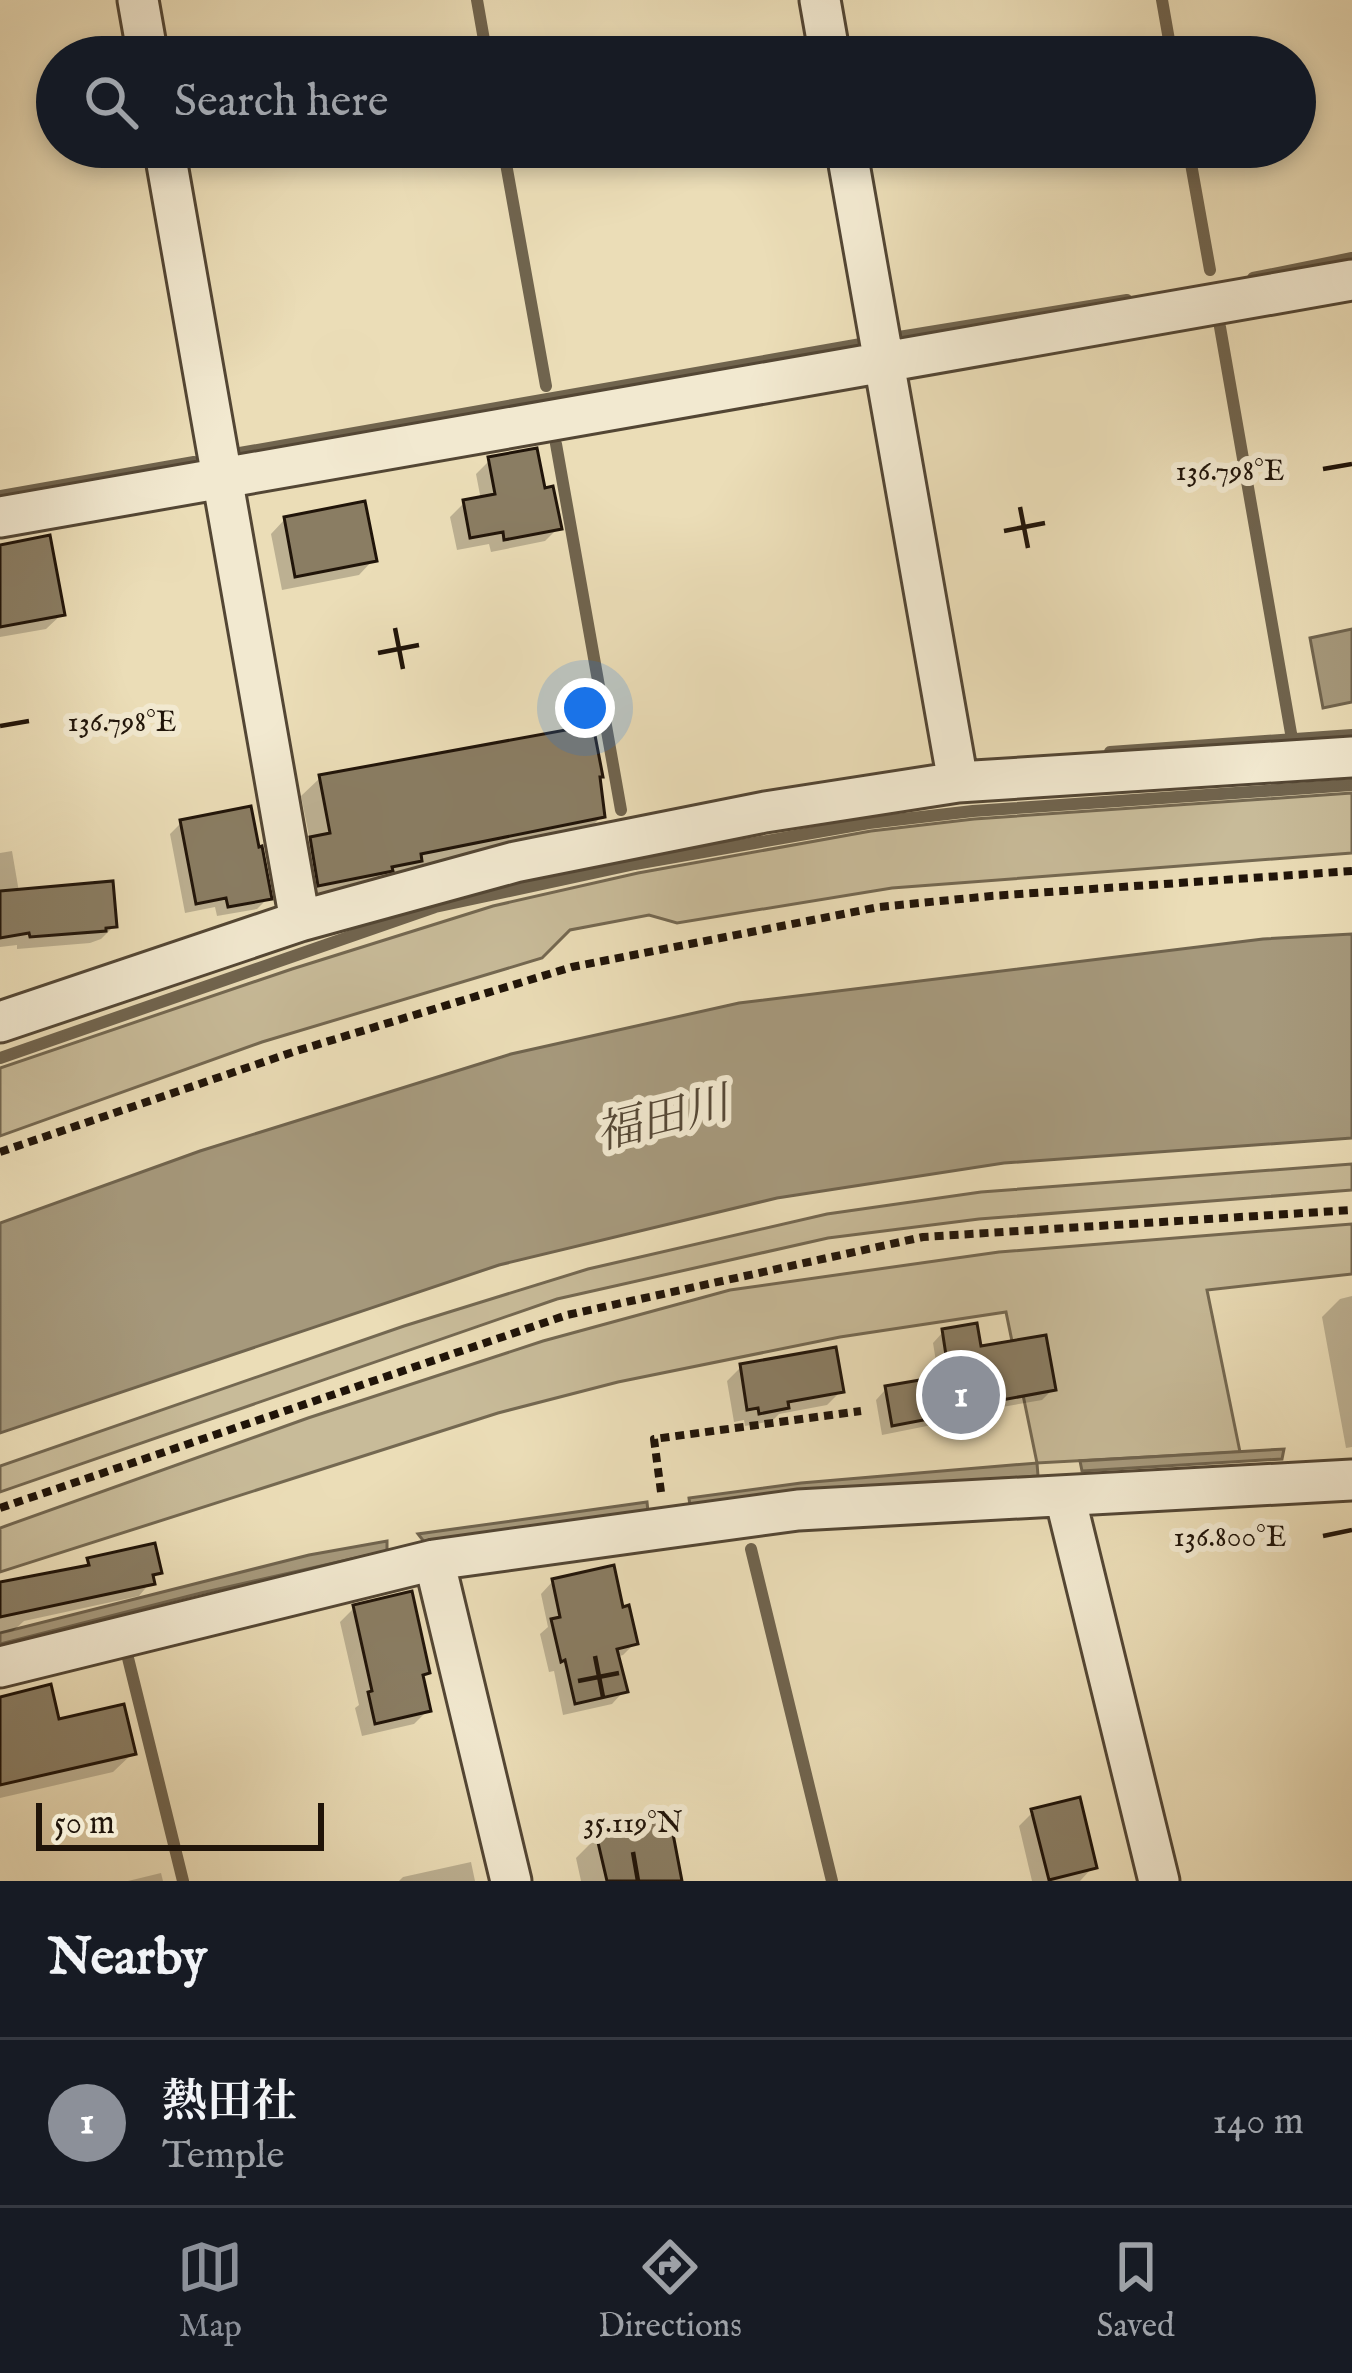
<!DOCTYPE html>
<meta charset="utf-8">
<style>
body{margin:0;font-family:"IM FELL English","Noto Serif JP",serif;background:#20242c;color:#f1f3f6}
.scale{position:absolute;left:36px;bottom:30px;width:288px;box-sizing:border-box;padding-left:12px;border:6px solid #201409;border-top:0;font-size:33px;line-height:42px;white-space:nowrap;color:#201409;-webkit-text-stroke:9px #f2e9d0;paint-order:stroke}
.you{position:absolute;left:585px;top:708px;width:42px;height:42px;margin:-30px;border:9px solid #fff;border-radius:50%;background:#1a73e8;box-shadow:0 0 0 18px #1a73e833}
.badge{display:grid;place-items:center;width:78px;height:78px;border-radius:50%;background:#8c9099;color:#fff;font-size:39px;font-weight:700}
.pin{position:absolute;translate:-50% -50%;border:6px solid #fff;box-shadow:0 3px 12px #0006}
.list{margin:0;padding:0;list-style:none}
h2{display:flex;justify-content:space-between;align-items:center;height:156px;margin:0;padding:0 48px;font-size:51px}
h2 small{font-size:39px;font-weight:400;color:#9ea1a6}
.list li{display:grid;grid-template-columns:78px 1fr auto;gap:36px;align-items:center;box-sizing:border-box;height:168px;padding:0 48px;border-top:3px solid #363941}
.list b{display:block;font-size:45px;white-space:nowrap}
.list p{margin:0;font-size:39px;white-space:nowrap;color:#9ea1a6}
.list em{font-size:39px;font-style:normal;color:#9ea1a6}
.icon{flex:none;width:66px;height:66px;fill:none;stroke:currentColor;stroke-width:2;stroke-linecap:round;stroke-linejoin:round}
.map{position:relative;flex:none;width:1352px;height:1881px;overflow:hidden}
.search{position:absolute;background:#171b24;box-shadow:0 6px 18px #0003;left:36px;right:36px;top:36px;height:132px;display:flex;align-items:center;gap:30px;box-sizing:border-box;padding:0 42px;border-radius:66px;color:#9ea1a6;font-size:45px}
.sheet{height:324px;background:#171b24}
nav{display:flex;justify-content:space-around;align-items:center;box-sizing:border-box;height:168px;border-top:3px solid #363941;background:#171b24;font-size:33px;color:#9ea1a6}
nav a{display:grid;justify-items:center;gap:6px}
nav .on{color:#8c9099}
.map>svg:first-child{display:block}
.green{fill:#c8bb99;stroke:#746851;stroke-width:3}
.water{fill:#a6997c;stroke:#70644e;stroke-width:3}
.shadow{fill:#0003}
.lines{fill:none;stroke-linecap:round;stroke-linejoin:round}
.stream{stroke:#70644e;stroke-width:12}
.building{fill:#8a7d63;stroke:#201409;stroke-width:3}
.minor-casing{stroke:#534634;stroke-width:45}
.path{stroke:#201409;stroke-width:8;stroke-dasharray:9 6;stroke-linecap:butt}
.minor{stroke:#f2e9d0;stroke-width:39}
.ticks{fill:none;stroke:#201409;stroke-width:4.5}
.labels{text-anchor:middle;stroke-width:12;stroke-linejoin:round;paint-order:stroke}
.water-label{font-size:45px;font-style:italic;fill:#564937;stroke:#f2e9d0}
.ticks-label{font-size:30px;text-anchor:middle;fill:#201409;stroke:#f2e9d0;stroke-width:12;stroke-linejoin:round;paint-order:stroke}
</style>
<div class="map">
<svg width="1352" height="1881" viewBox="0 0 1352 1881">
<rect width="100%" height="100%" fill="#ebddb7"/>
<filter id="stains"><feTurbulence type="fractalNoise" baseFrequency=".00167" numOctaves="4"/><feColorMatrix values="0 0 0 0 .2 0 0 0 0 .09 0 0 0 0 .02 0 0 0 .5 -.17"/></filter>
<radialGradient id="worn" r=".72"><stop offset=".6" stop-color="#630" stop-opacity="0"/><stop offset="1" stop-color="#630" stop-opacity=".3"/></radialGradient>
<path class="green" d="M 1352,793 L 1352,853 L 892,888 L 677,923 L 649,915 L 570,930 L 542,958 L 262,1042 L 0,1136 L 0,1068 L 292,969 L 493,906 L 638,873 L 871,831 L 974,819 Z
M 1352,1164 L 1352,1190 L 979,1219 L 828,1238 L 557,1299 L 0,1492 L 0,1466 L 404,1326 L 588,1269 L 827,1214 L 981,1192 Z
M 1352,1224 L 1352,1274 L 1207,1290 L 1240,1452 L 1037,1463 L 1006,1312 L 840,1337 L 618,1382 L 498,1413 L 0,1572 L 0,1528 L 308,1418 L 543,1341 L 730,1290 L 999,1252 Z"/>
<path class="water" d="M 1352,629 L 1352,702 L 1323,708 L 1310,638 Z
M 1352,934 L 1352,1138 L 1004,1163 L 777,1198 L 499,1265 L 0,1433 L 0,1223 L 200,1151 L 511,1054 L 739,1003 L 1263,939 Z
M 1284,1449 L 1282,1459 L 1082,1471 L 1080,1461 Z
M 1037,1463 L 1038,1476 L 801,1491 L 690,1506 L 689,1498 L 801,1483 Z
M 647,1502 L 648,1512 L 425,1543 L 418,1534 Z
M 387,1541 L 387,1551 L 201,1593 L 0,1644 L 0,1633 L 309,1555 Z"/>
<path class="shadow" d="M 490,460 L 543,491 L 558,528 L 545,541 L 491,552 L 489,544 L 457,550 L 450,517 L 464,503 L 481,500 L 476,474 Z
M 285,519 L 373,560 L 359,575 L 282,590 L 271,534 Z
M 0,548 L 62,614 L 46,629 L 0,637 Z
M 320,778 L 597,778 L 602,816 L 583,835 L 410,869 L 400,879 L 300,903 L 292,859 L 310,841 L 301,796 Z
M 181,823 L 268,898 L 257,909 L 217,916 L 215,907 L 185,913 L 170,834 Z
M 12,851 L 19,892 L 114,926 L 101,939 L 90,943 L 17,949 L 17,945 L 0,947 L 0,853 Z
M 1352,1296 L 1352,1447 L 1346,1448 L 1322,1317 L 1340,1299 Z
M 943,1332 L 978,1350 L 1053,1389 L 1042,1400 L 973,1412 L 967,1418 L 882,1435 L 876,1400 L 886,1389 L 939,1380 L 933,1343 Z
M 741,1367 L 841,1391 L 827,1405 L 779,1414 L 772,1421 L 745,1426 L 744,1420 L 734,1422 L 727,1381 Z
M 89,1561 L 159,1572 L 139,1596 L 24,1621 L 13,1631 L 0,1634 L 0,1585 L 80,1570 Z
M 553,1581 L 621,1610 L 635,1643 L 623,1655 L 616,1657 L 624,1691 L 612,1704 L 563,1715 L 554,1671 L 549,1672 L 540,1634 L 548,1627 L 541,1594 Z
M 354,1608 L 426,1672 L 420,1678 L 428,1710 L 414,1724 L 362,1736 L 355,1708 L 359,1705 L 340,1622 Z
M 0,1700 L 133,1753 L 113,1772 L 0,1798 Z
M 1033,1812 L 1093,1867 L 1080,1881 L 1032,1881 L 1019,1826 Z
M 597,1837 L 680,1881 L 581,1881 L 576,1858 Z
M 471,1862 L 475,1881 L 399,1881 L 403,1877 Z
M 161,1873 L 163,1881 L 128,1881 Z"/>
<g class="lines">
<path class="stream" d="M 477,0 L 487,57
M 1162,0 L 1172,57
M 503,147 L 546,386
M 1188,147 L 1210,270
M 1253,278 L 1352,258
M 1220,327 L 1292,739
M 899,337 L 1127,300
M 556,444 L 621,810
M 234,454 L 861,344
M 0,496 L 194,462
M 1110,752 L 1352,735
M 0,1058 L 435,907 L 635,864 L 869,823 L 973,811 L 1352,785
M 751,1549 L 832,1881
M 127,1654 L 183,1881"/>
</g>
<path class="building" d="M 537,448 L 545,488 L 553,486 L 562,529 L 504,540 L 503,532 L 470,538 L 463,500 L 495,494 L 488,457 Z
M 365,501 L 377,561 L 295,577 L 284,517 Z
M 50,535 L 65,615 L 0,627 L 0,545 Z
M 593,725 L 603,777 L 600,777 L 605,817 L 421,854 L 422,861 L 392,867 L 393,871 L 318,886 L 310,837 L 330,833 L 319,775 Z
M 251,806 L 259,847 L 262,846 L 272,899 L 228,907 L 226,898 L 196,904 L 180,820 Z
M 113,881 L 117,927 L 106,928 L 106,931 L 30,937 L 29,933 L 0,938 L 0,891 Z
M 977,1323 L 981,1346 L 1046,1335 L 1056,1390 L 980,1404 L 981,1409 L 892,1426 L 885,1386 L 949,1375 L 942,1329 Z
M 836,1347 L 844,1392 L 788,1402 L 789,1408 L 759,1414 L 758,1408 L 747,1410 L 740,1364 Z
M 155,1543 L 162,1573 L 153,1575 L 155,1584 L 0,1617 L 0,1582 L 89,1565 L 87,1558 Z
M 614,1565 L 623,1607 L 629,1605 L 638,1644 L 617,1649 L 628,1692 L 575,1704 L 565,1660 L 561,1662 L 551,1619 L 560,1617 L 552,1579 Z
M 412,1591 L 430,1673 L 423,1675 L 431,1711 L 375,1724 L 368,1692 L 372,1691 L 353,1605 Z
M 51,1684 L 59,1719 L 124,1704 L 136,1754 L 0,1785 L 0,1697 Z
M 1080,1797 L 1097,1868 L 1049,1880 L 1031,1809 Z
M 670,1818 L 682,1881 L 607,1881 L 596,1834 Z"/>
<g class="lines">
<defs>
<path id="minor" d="M 138,0 L 148,57
M 820,0 L 830,57
M 164,147 L 300,921
M 846,147 L 958,782
M 0,517 L 1352,280
M 0,1022 L 300,921 L 515,862 L 765,812 L 958,782 L 1352,757
M 1065,1497 L 1159,1881
M 434,1560 L 511,1881
M 0,1667 L 434,1560 L 666,1528 L 798,1510 L 1352,1480"/>
</defs>
<use href="#minor" class="minor-casing"/>
<path class="path" d="M 0,1152 L 293,1052 L 572,967 L 879,907 L 991,896 L 1352,871
M 661,1492 L 654,1439 L 861,1411
M 0,1508 L 567,1315 L 923,1237 L 1352,1210"/>
<use href="#minor" class="minor"/>
</g>
<path class="ticks" d="M 1323,469 L 1352,464M 1020,507 L 1028,548M 1004,531 L 1045,523M 395,628 L 403,669M 378,653 L 419,645M 0,726 L 29,721M 1323,1536 L 1352,1530M 595,1656 L 603,1697M 578,1681 L 619,1673M 633,1852 L 638,1881"/>
<g class="labels">
<g class="water-label">
<text transform="translate(662 1117) rotate(-14)" y="16">福田川</text>
</g>
</g>
<g class="ticks-label">
<text x="1230" y="480">136.798°E</text>
<text x="122" y="731">136.798°E</text>
<text x="1230" y="1546">136.800°E</text>
<text x="633" y="1832">35.119°N</text>
</g>
<rect width="100%" height="100%" filter="url(#stains)"/>
<rect width="100%" height="100%" fill="url(#worn)"/>
</svg>
<div class="scale">50 m</div>
<div class="you"></div>
<div class="pin badge" style="left:961px;top:1395px">1</div>
<div class="search"><svg class="icon" aria-label="search" viewBox="0 0 24 24"><circle cx="10" cy="10" r="6"/><path d="M15 15l6 6"/></svg>Search here</div>
</div>
<section class="sheet">
<h2>Nearby<small></small></h2>
<ul class="list">
<li><span class="badge">1</span><div><b>熱田社</b><p>Temple</p></div><em>140 m</em></li>
</ul>
</section>
<nav>
<a class="on"><svg class="icon" aria-label="map" viewBox="0 0 24 24"><path d="M3 6l6-2 6 2 6-2v14l-6 2-6-2-6 2zM9 4v14M15 6v14"/></svg>Map</a>
<a><svg class="icon" aria-label="directions" viewBox="0 0 24 24"><path d="M12 3l9 9-9 9-9-9zM9 14v-3h6M13 9l2 2-2 2"/></svg>Directions</a>
<a><svg class="icon" aria-label="saved" viewBox="0 0 24 24"><path d="M7 4h10v16l-5-4-5 4z"/></svg>Saved</a>
</nav>
